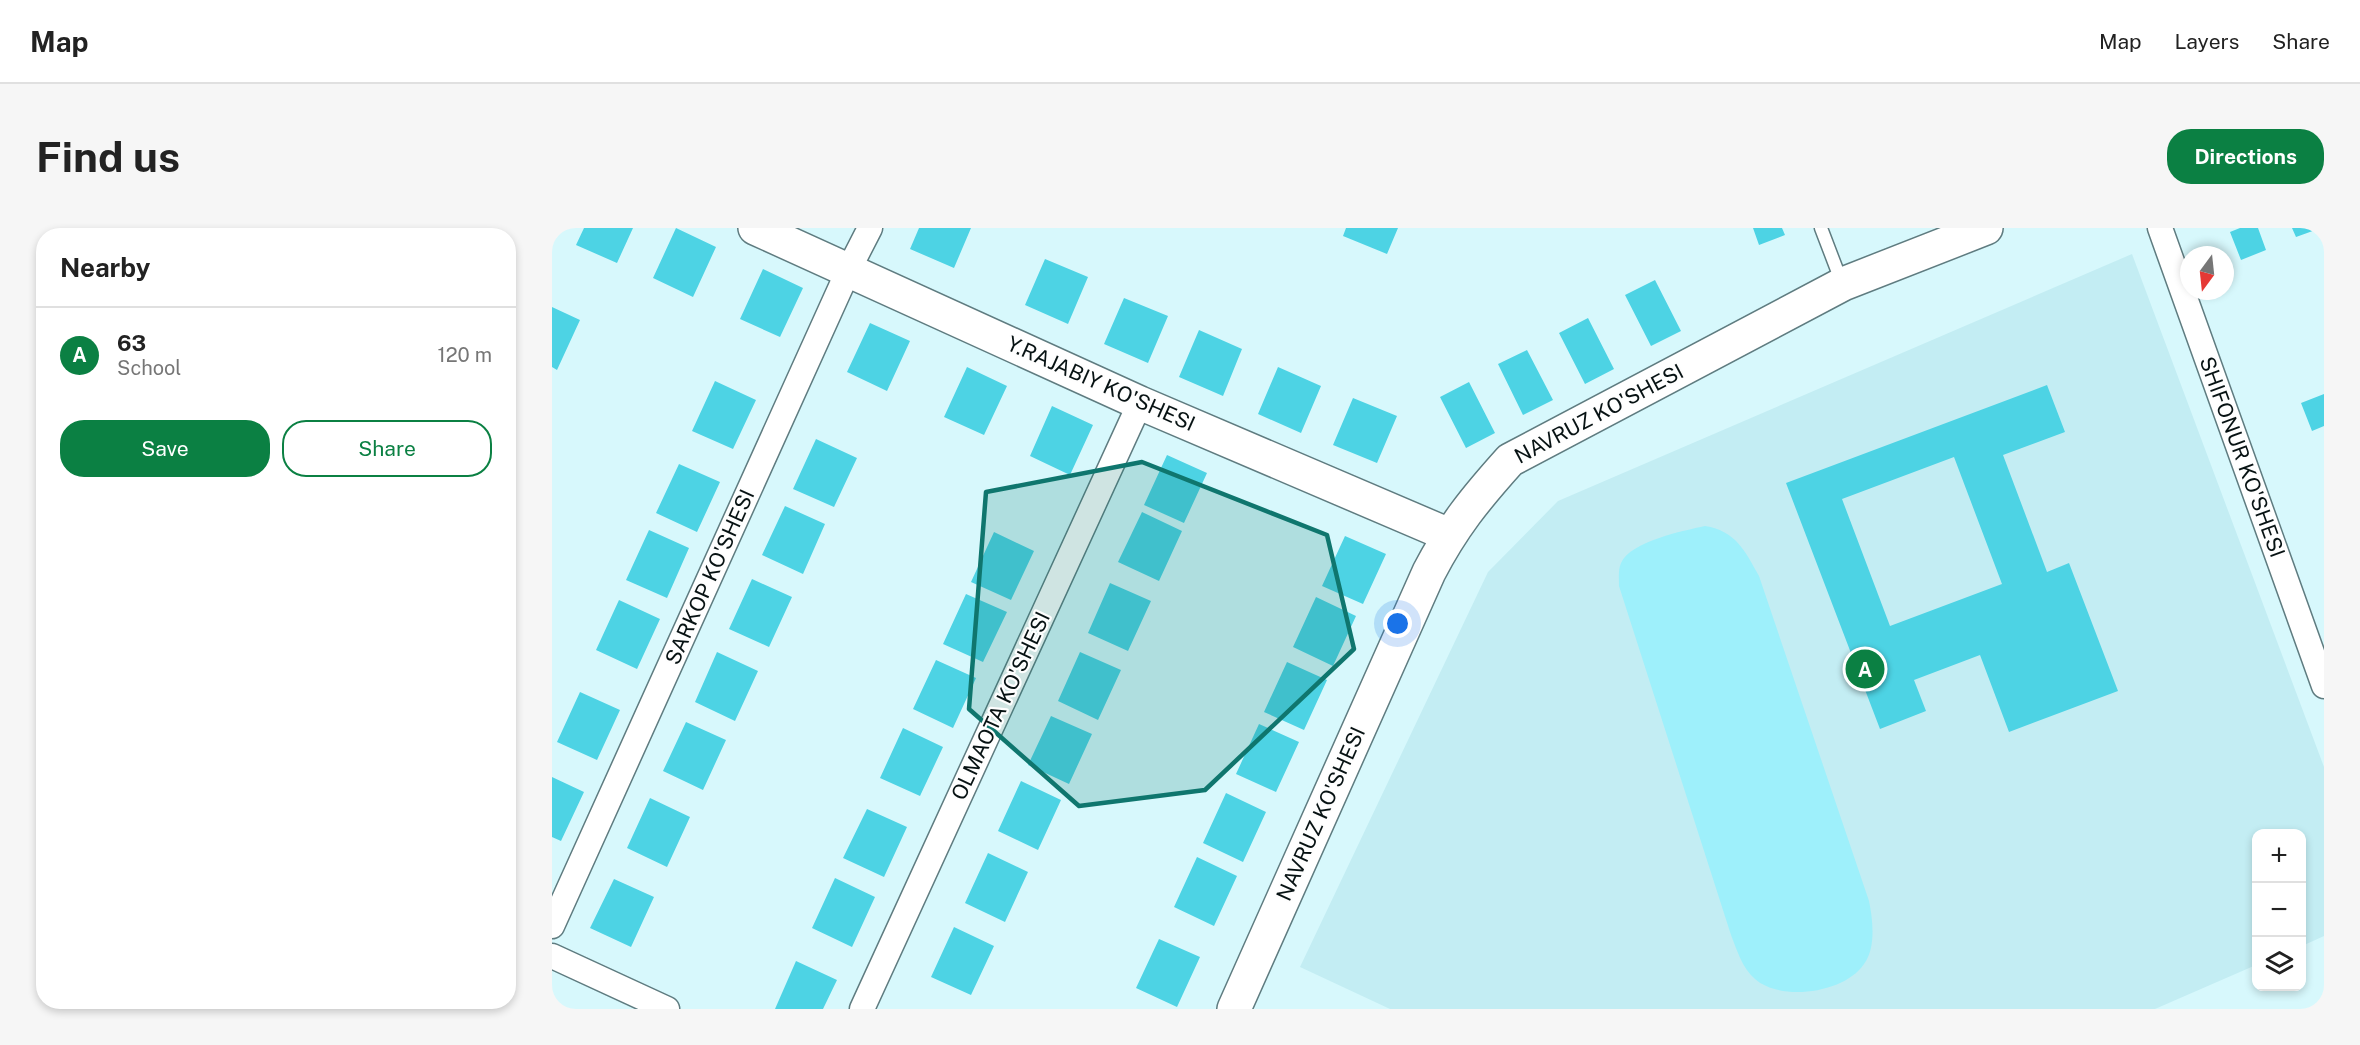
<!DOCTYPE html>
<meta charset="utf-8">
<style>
body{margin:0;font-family:"Public Sans",sans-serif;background:#f6f6f6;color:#222}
.controls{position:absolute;right:18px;bottom:18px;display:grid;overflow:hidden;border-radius:12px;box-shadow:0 3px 9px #0003}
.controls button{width:54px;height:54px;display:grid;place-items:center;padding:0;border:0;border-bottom:2px solid #e0e0e0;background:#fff;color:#222;font:30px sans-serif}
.compass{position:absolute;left:1628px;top:18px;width:54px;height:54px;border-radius:50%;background:#fff;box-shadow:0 3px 9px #0003;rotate:195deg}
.you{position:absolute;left:846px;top:396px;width:21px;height:21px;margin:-15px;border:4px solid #fff;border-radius:50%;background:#1a73e8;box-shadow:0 0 0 9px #1a73e833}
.badge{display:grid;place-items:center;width:39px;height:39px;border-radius:50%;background:#0b8043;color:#fff;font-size:20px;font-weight:700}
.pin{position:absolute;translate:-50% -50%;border:3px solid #fff;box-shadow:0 2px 6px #0006}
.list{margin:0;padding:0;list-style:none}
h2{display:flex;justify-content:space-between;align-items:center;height:78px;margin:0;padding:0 24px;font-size:26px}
h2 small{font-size:20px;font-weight:400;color:#767676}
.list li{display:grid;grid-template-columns:39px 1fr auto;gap:18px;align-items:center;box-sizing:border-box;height:96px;padding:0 24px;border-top:2px solid #e0e0e0}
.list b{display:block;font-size:22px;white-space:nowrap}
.list p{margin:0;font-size:20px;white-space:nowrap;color:#767676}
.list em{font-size:20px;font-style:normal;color:#767676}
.actions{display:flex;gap:12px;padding:18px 24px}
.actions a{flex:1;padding:14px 0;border:2px solid #0b8043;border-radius:24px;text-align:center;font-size:21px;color:#0b8043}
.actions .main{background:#0b8043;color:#fff}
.icon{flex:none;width:33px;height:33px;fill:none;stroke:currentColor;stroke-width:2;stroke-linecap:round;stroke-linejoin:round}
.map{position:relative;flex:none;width:1772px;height:781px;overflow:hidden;border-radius:24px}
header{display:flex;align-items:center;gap:36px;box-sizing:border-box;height:84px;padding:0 30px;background:#fff;border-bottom:2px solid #e0e0e0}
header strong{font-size:28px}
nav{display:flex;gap:33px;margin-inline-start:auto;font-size:21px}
.intro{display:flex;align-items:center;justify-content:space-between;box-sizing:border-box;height:144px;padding:0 36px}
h1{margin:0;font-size:42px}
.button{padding:15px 27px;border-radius:24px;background:#0b8043;color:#fff;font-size:21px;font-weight:700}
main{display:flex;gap:36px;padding:0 36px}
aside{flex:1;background:#fff;border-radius:24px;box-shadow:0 3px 9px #0003}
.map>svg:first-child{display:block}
.built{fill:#c3edf3}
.green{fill:#9ef0fb}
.building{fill:#4dd3e4;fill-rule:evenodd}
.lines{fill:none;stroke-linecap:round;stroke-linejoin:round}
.lane-casing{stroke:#5f7c80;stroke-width:15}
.street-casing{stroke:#5f7c80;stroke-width:27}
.secondary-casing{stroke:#5f7c80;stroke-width:36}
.lane{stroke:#fff;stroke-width:12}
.street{stroke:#fff;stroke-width:24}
.secondary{stroke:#fff;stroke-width:33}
.marked{fill:#0f766e;fill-opacity:0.2;stroke:#0f766e;stroke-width:4.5;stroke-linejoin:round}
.labels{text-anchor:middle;stroke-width:4.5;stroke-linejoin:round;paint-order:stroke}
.street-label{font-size:21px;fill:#071213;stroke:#fefefe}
</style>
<header>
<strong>Map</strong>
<nav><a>Map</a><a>Layers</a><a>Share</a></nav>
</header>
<div class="intro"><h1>Find us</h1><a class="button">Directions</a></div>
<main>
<aside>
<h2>Nearby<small></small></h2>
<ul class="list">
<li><span class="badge">A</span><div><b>63</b><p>School</p></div><em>120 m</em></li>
</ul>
<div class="actions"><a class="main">Save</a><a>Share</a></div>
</aside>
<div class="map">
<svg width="1772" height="781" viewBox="0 0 1772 781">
<rect width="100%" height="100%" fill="#d7f8fc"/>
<path class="built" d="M 1580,26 L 1772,539 L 1772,708 L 1750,718 L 1750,606 L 1704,606 L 1704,737 L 1603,781 L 838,781 L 748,739 L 936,344 L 1006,273 Z"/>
<path class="green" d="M 1153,298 C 1184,303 1193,323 1207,348 L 1317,673 C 1321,692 1324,720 1312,736 C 1293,765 1229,774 1203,751 C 1190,740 1185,722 1179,707 L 1067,358 C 1067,350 1066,342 1069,335 C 1079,313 1131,303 1153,298 Z"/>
<path class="building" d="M 32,0 L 81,0 L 65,35 L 24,17 Z
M 124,0 L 164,19 L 141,69 L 101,50 Z
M 367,0 L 419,0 L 402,40 L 358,21 Z
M 794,0 L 846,0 L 835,26 L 791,8 Z
M 1201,0 L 1230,0 L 1233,7 L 1207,17 Z
M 1688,0 L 1706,0 L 1714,22 L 1689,32 L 1678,4 Z
M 1740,0 L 1769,0 L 1744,9 Z
M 493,31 L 536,49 L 516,96 L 473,77 Z
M 211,41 L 251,60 L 228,109 L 188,91 Z
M 1103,52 L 1129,103 L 1099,118 L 1073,67 Z
M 572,70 L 616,88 L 596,135 L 552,116 Z
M 0,79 L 28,92 L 5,142 L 0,139 Z
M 1036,90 L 1062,141 L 1033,156 L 1007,105 Z
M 318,95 L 358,113 L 335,163 L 295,144 Z
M 647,102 L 690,121 L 671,168 L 627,149 Z
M 975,122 L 1001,172 L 971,187 L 946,136 Z
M 415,139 L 455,158 L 432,207 L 392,189 Z
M 726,139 L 769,158 L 749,205 L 706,186 Z
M 163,153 L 204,172 L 181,221 L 140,203 Z
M 917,154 L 943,205 L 914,220 L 888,169 Z
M 1495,157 L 1513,204 L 1451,227 L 1495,344 L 1517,335 L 1566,463 L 1457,504 L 1428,427 L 1362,452 L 1374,483 L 1328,501 L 1234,255 ZM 1402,229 L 1450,356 L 1338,398 L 1290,271 Z
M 1772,166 L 1772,198 L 1760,203 L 1749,175 Z
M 801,170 L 845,188 L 825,235 L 781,217 Z
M 500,178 L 541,197 L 518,247 L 478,228 Z
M 264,211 L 305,230 L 282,279 L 241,261 Z
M 615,227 L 655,245 L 632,295 L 592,277 Z
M 127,236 L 168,254 L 145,304 L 104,285 Z
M 233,278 L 273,296 L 251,346 L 210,327 Z
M 590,284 L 630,303 L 607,353 L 566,334 Z
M 97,302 L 137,320 L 115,370 L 74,352 Z
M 442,304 L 482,323 L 459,372 L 419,354 Z
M 793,308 L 834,326 L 811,376 L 770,358 Z
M 200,351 L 240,369 L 217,419 L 177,401 Z
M 558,355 L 599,373 L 576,423 L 536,405 Z
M 414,366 L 455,384 L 431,434 L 391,416 Z
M 764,369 L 804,388 L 781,438 L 741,419 Z
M 67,372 L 108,391 L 85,441 L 44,422 Z
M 165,424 L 206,443 L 183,493 L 143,474 Z
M 528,424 L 569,442 L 546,492 L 506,473 Z
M 384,432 L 424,450 L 401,500 L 361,481 Z
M 735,434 L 775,452 L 752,502 L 712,484 Z
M 28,464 L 68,482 L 45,532 L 5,514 Z
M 499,488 L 540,506 L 517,556 L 476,537 Z
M 134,494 L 174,512 L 151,562 L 111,543 Z
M 707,496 L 747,514 L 724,564 L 684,546 Z
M 351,500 L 391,519 L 368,568 L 328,550 Z
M 0,549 L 32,564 L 9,613 L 0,609 Z
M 469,553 L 509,572 L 486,622 L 446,603 Z
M 674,565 L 714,584 L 691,634 L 651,615 Z
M 98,570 L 138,589 L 115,639 L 75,620 Z
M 315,581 L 355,599 L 332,649 L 291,630 Z
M 436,625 L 476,644 L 453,694 L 413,675 Z
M 645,629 L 685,648 L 662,698 L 622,679 Z
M 283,650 L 323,669 L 300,719 L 260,700 Z
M 62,651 L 102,669 L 79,719 L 38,700 Z
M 402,699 L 442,718 L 419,767 L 379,749 Z
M 607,711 L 648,729 L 625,779 L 584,760 Z
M 244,733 L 285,752 L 271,781 L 223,781 Z"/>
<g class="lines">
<defs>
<path id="lane" d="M 1269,0 L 1290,55"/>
<path id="street" d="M 1608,0 L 1772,458
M 0,698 L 297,41 L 318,0
M 0,728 L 115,781
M 310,781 L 588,175"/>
<path id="secondary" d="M 203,0 L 588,175 L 897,307
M 682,781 L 877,344 C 901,298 923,271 958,232 L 1291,56 L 1434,0"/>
</defs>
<use href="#lane" class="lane-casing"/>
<use href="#street" class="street-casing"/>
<use href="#secondary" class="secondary-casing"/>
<use href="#lane" class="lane"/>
<use href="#street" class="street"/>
<use href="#secondary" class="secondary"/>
</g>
<path class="marked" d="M 590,234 L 775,307 L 802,421 L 653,562 L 527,578 L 417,481 L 434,264 Z"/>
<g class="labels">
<g class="street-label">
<text transform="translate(549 156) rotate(24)" y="7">Y.RAJABIY KO'SHESI</text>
<text transform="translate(1047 186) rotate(-28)" y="7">NAVRUZ KO'SHESI</text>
<text transform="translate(1690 229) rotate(70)" y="7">SHIFONUR KO'SHESI</text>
<text transform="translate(158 349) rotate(-66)" y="7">SARKOP KO'SHESI</text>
<text transform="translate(449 478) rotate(-65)" y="7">OLMAOTA KO'SHESI</text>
<text transform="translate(769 586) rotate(-66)" y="7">NAVRUZ KO'SHESI</text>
</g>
</g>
</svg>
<div class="controls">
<button>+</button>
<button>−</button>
<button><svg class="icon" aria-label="layers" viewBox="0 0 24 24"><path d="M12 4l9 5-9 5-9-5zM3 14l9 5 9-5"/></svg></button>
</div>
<svg class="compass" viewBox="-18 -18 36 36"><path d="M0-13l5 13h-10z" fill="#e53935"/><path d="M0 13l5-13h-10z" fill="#767676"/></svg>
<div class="you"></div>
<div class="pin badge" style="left:1313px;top:441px">A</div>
</div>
</main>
